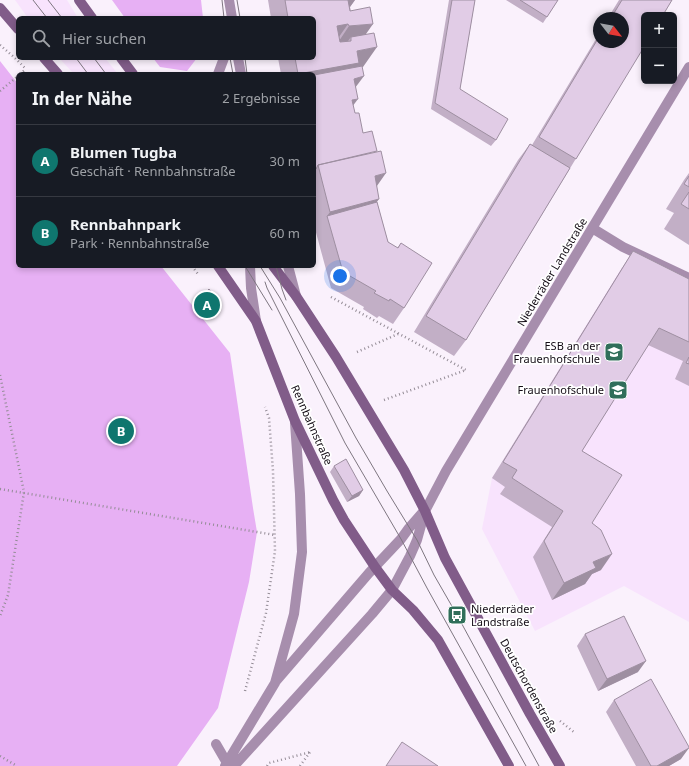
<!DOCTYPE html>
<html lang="de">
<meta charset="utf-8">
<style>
body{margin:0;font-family:"Noto Sans",sans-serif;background:#242831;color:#f1f3f6}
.controls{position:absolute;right:12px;top:12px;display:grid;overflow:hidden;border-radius:6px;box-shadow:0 2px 6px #0003}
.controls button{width:36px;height:36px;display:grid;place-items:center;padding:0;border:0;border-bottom:1px solid #363941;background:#171b24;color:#f1f3f6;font:20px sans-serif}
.compass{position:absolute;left:593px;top:12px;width:36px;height:36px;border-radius:50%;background:#171b24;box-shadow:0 2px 6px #0003;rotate:121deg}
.you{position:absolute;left:340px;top:276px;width:14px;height:14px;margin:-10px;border:3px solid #fff;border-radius:50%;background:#1a73e8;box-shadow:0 0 0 6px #1a73e833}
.badge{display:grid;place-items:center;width:26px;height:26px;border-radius:50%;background:#0f766e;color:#fff;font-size:13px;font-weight:700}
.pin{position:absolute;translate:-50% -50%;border:2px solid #fff;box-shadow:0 1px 4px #0006}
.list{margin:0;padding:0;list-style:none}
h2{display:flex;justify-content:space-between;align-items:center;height:52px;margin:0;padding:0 16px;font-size:17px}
h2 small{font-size:13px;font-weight:400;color:#9ea1a6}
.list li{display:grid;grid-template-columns:26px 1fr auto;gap:12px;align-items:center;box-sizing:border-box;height:72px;padding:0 16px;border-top:1px solid #363941}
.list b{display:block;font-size:15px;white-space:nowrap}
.list p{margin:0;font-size:13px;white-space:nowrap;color:#9ea1a6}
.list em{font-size:13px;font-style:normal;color:#9ea1a6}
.icon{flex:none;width:22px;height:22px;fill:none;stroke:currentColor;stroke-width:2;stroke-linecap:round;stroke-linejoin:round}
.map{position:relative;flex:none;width:689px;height:766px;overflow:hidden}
.search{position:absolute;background:#171b24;box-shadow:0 2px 6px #0003;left:16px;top:16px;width:300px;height:44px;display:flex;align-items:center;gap:10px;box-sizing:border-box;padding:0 14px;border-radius:6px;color:#9ea1a6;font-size:15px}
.panel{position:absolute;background:#171b24;box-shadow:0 2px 6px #0003;left:16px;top:72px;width:300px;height:196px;border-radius:6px}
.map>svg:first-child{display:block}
.built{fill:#f8e3fd}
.green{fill:#e7b0f4}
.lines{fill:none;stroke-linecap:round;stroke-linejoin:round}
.path{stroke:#948c96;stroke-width:2.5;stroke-dasharray:1 3;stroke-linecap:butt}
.service{stroke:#a78ead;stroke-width:10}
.minor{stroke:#a78ead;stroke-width:10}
.tertiary{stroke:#a78ead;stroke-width:10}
.secondary{stroke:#815c89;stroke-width:10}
.tram{stroke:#7e7680;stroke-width:1}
.wall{fill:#c2afc6}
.shaded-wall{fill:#9e8fa1}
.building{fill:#e1cce6;stroke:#9e8fa1}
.labels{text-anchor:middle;stroke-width:3.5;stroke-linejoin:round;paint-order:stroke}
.street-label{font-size:11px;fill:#140d16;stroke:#fff}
.poi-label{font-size:11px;fill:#140d16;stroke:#fff;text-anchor:end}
</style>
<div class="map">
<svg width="689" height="766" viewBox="0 0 689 766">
<rect width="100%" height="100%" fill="#faf1fc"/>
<path class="built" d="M 15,0 L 67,0 L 78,18 L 28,18 Z
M 59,58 L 105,58 L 118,74 L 74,74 Z
M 622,267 L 689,301 L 689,622 L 624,586 L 535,631 L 482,529 L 492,478 Z"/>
<path class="green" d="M 112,0 L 201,0 L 203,18 L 125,18 Z
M 153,58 L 197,58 L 187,71 L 160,67 Z
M 0,61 L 18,84 L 18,266 L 161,266 L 230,353 L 253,508 L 257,532 L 249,582 L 218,708 L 177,766 L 0,766 Z"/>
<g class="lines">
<path class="path" d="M 0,45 L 15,58 L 25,68
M 20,74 L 26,69
M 0,91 L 18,76
M 192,266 L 198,274
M 331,297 L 466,370
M 357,352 L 398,334
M 0,375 L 24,492 L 8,595 L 0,616
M 384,400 L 466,370
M 0,489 L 275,535
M 245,691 L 266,613 L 275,551 L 273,471 L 269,418 L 265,407
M 560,721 L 575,733
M 0,756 L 17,766
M 267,766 L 269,763 L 311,752
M 300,766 L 310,752"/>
<path class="service" d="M 216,744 L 227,763"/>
<path class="minor" d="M 592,228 L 623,247 L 689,278
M 425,511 L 446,471 L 689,67"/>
<path class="tertiary" d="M 229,0 L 232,18
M 238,58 L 241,74
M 218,74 L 224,58
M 250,266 L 251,288 L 256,321
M 288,266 L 296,296
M 276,681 L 369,573 L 401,539 L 409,528 L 423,512
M 225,766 L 275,683 L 294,614 L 302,552 L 300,494 L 295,423
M 234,766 L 372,614 L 392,590 L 410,556 L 417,540 L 425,511"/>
<path class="secondary" d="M 79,0 L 92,18
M 0,8 L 18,29
M 44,58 L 58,74
M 121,58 L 133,74
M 218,266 L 256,321 L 295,421 L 333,500 L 344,520 L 375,567 L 392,590 L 413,610 L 438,640 L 509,766
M 273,266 L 296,296 L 336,357 L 404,470 L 425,511 L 445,558 L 530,714 L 560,766"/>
<path class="tram" d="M 33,0 L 47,18
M 48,0 L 62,18
M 222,0 L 224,18
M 237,0 L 240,18
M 76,58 L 88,74
M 94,58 L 106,74
M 230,58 L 233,74
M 245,58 L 247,74
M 245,266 L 272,310
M 260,266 L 280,298 L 356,438 L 387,491 L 417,540 L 434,575 L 457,615 L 539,766
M 276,266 L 282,289 L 286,300
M 265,282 L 267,288 L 345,443 L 401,539 L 427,588 L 526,766"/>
</g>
<path class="wall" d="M 268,0 L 355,0 L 350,7 L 363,67 L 362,67 L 355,88 L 353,105 L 355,113 L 363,133 L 377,186 L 377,202 L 388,242 L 397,248 L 401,243 L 404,308 L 393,324 L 379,316 L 377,318 L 363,309 L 364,307 L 331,288 L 314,225 L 314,74 L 281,74 L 278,58 L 314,58 L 314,18 L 271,18 Z
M 449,0 L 475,0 L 460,89 L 496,140 L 491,146 L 431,109 Z
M 506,0 L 558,0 L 543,23 Z
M 619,0 L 672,0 L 466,340 L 454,356 L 414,332 L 518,160 L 530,144 L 532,145 L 599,34 L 599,42 L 623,18 L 608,18 Z
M 689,173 L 689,245 L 664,229 L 674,213 L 666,209 L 684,180 Z
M 633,251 L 689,279 L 689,386 L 675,379 L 683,361 L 648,345 L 582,451 L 592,523 L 601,570 L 592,574 L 585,584 L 552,600 L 533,557 L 552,527 L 500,494 L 505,487 L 492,478 L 622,268 Z
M 203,295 L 221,305 L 217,311 L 210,316 L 198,301 Z
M 334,466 L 363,490 L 359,496 L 347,502 L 330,472 Z
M 585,634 L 638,672 L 598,691 L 577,646 Z
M 614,700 L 681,759 L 669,766 L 636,766 L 606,712 Z"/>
<path class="shaded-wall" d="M 347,0 L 355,0 L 342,18 Z
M 348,24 L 334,44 L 337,26 Z
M 373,24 L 359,44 L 351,41 L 351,37 L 345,45 L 335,47 L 349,26 Z
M 377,47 L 363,67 L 355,68 L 314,89 L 314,74 L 299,74 L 357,51 Z
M 364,76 L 352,92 L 354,79 Z
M 358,99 L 346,115 L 352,100 Z
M 386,173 L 372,193 L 375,176 Z
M 379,199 L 365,219 L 327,216 L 330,212 Z
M 221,305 L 217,311 L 210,316 L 214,310 Z
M 363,490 L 359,496 L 347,502 L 352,496 Z
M 612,554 L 601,570 L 592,574 L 585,584 L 552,600 L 564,583 L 593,562 Z
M 646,661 L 638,672 L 598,691 L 607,679 Z
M 689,748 L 681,759 L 669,766 L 657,766 Z"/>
<path class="building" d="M 285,0 L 348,0 L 350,11 L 370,7 L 373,24 L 349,26 L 348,24 L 337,26 L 340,42 L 351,41 L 351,37 L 374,33 L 377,47 L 357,51 L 359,63 L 298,74 L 295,58 L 314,58 L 314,18 L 288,18 Z
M 452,0 L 475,0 L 460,89 L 508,119 L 496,140 L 435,103 Z
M 520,0 L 558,0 L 547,17 Z
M 622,0 L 672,0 L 663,15 L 644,15 L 644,47 L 576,159 L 539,137 L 599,37 L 599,42 L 623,42 L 623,18 L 611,18 Z
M 362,66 L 364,76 L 354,79 L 358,99 L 352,100 L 355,113 L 359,113 L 363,133 L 372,131 L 377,151 L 318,165 L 316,169 L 314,162 L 314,75 Z
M 530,144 L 570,168 L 466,340 L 426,316 Z
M 381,151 L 386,173 L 375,176 L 379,199 L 330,212 L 318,165 Z
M 689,176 L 689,187 L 684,184 Z
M 689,192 L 689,209 L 681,204 Z
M 377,202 L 388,242 L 398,248 L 401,243 L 432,263 L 404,308 L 390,299 L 389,301 L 374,293 L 376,291 L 343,272 L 327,216 Z
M 633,251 L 689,279 L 689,342 L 659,328 L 582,451 L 622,475 L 592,523 L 601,530 L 612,554 L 593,562 L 596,568 L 564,583 L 544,541 L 563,511 L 512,478 L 517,470 L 503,462 Z
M 209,289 L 221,305 L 214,310 L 203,295 Z
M 689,357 L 689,364 L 686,363 Z
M 346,459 L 363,490 L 352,496 L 334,466 Z
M 624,616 L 646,661 L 607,679 L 585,634 Z
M 651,679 L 689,747 L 689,748 L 657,766 L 651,766 L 614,700 Z
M 402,742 L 438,766 L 386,766 Z"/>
<defs>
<symbol id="school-square" viewBox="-11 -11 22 22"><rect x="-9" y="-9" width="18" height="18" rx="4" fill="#306e5a" stroke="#fff"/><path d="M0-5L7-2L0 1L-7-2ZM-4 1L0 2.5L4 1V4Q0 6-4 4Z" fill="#fff"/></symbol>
<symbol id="bus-square" viewBox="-11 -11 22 22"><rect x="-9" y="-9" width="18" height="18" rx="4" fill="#306e5a" stroke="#fff"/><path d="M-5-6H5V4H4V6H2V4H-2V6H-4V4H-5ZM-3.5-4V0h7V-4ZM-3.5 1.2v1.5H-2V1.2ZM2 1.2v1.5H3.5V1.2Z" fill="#fff"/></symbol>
</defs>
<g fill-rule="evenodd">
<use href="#school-square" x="603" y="341" width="22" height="22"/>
<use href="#school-square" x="607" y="379" width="22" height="22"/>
<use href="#bus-square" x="446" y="604" width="22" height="22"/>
</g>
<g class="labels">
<g class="street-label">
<text transform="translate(552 272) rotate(-59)" y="4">Niederräder Landstraße</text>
<text transform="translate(312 425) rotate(66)" y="4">Rennbahnstraße</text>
<text transform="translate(529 686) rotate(61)" y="4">Deutschordenstraße</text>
</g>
<g class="poi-label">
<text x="600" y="350">ESB an der<tspan x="600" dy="13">Frauenhofschule</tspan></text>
<text x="604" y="394">Frauenhofschule</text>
<text x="471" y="613" text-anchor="start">Niederräder<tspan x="471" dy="13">Landstraße</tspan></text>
</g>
</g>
</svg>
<div class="controls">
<button>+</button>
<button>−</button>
</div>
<svg class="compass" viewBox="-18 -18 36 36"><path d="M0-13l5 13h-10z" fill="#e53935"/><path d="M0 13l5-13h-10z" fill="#9ea1a6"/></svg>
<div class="you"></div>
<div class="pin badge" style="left:207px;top:305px">A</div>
<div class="pin badge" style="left:121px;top:431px">B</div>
<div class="search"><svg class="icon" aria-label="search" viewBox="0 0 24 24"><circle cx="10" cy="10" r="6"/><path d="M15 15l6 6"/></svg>Hier suchen</div>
<section class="panel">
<h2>In der Nähe<small>2 Ergebnisse</small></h2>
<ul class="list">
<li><span class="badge">A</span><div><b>Blumen Tugba</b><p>Geschäft · Rennbahnstraße</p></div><em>30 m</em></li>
<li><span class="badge">B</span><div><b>Rennbahnpark</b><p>Park · Rennbahnstraße</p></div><em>60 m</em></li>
</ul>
</section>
</div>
